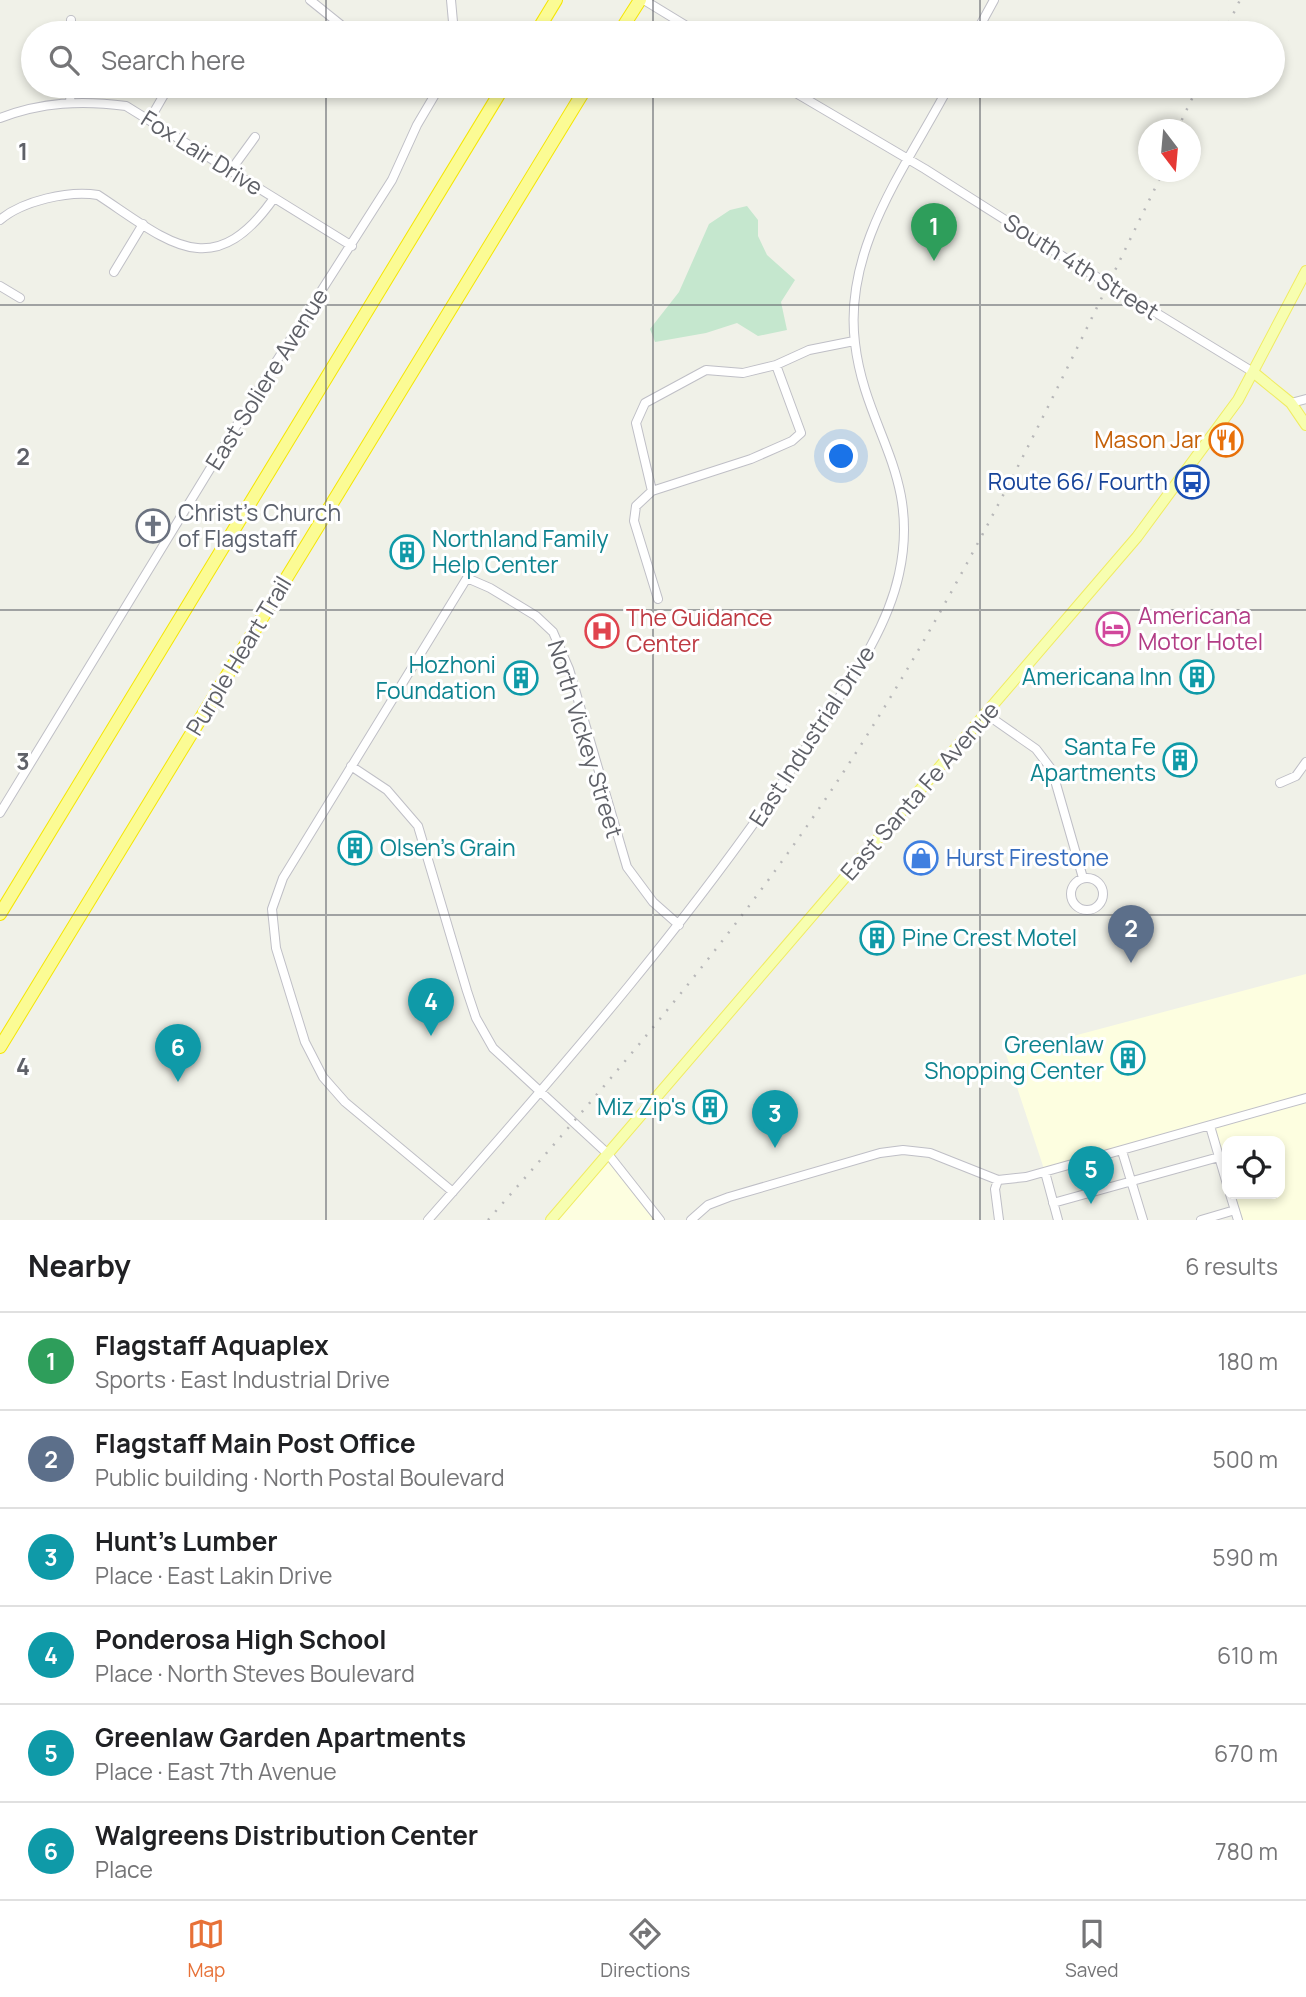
<!DOCTYPE html>
<meta charset="utf-8">
<style>
body{margin:0;font-family:Manrope,sans-serif;background:#f6f6f6;color:#202124}
.controls{position:absolute;right:21px;bottom:21px;display:grid;overflow:hidden;border-radius:14px;box-shadow:0 4px 10px #0003}
.controls button{width:63px;height:63px;display:grid;place-items:center;padding:0;border:0;border-bottom:2px solid #e0e0e0;background:#fff;color:#202124;font:35px sans-serif}
.compass{position:absolute;left:1138px;top:119px;width:63px;height:63px;border-radius:50%;background:#fff;box-shadow:0 4px 10px #0003;rotate:164deg}
.you{position:absolute;left:842px;top:457px;width:24px;height:24px;margin:-18px;border:5px solid #fff;border-radius:50%;background:#1a73e8;box-shadow:0 0 0 10px #1a73e833}
.badge{display:grid;place-items:center;width:46px;height:46px;border-radius:50%;background:#e77137;color:#fff;font-size:23px;font-weight:700}
.pin{position:absolute;translate:-50% -58px;filter:drop-shadow(0 2px 4px #0008)}
.pin::after{content:'';position:absolute;top:37px;width:24px;height:21px;background:inherit;clip-path:polygon(0 0,100% 0,50% 100%)}
.list{margin:0;padding:0;list-style:none}
h2{display:flex;justify-content:space-between;align-items:center;height:91px;margin:0;padding:0 28px;font-size:30px}
h2 small{font-size:23px;font-weight:400;color:#757577}
.list li{display:grid;grid-template-columns:46px 1fr auto;gap:21px;align-items:center;box-sizing:border-box;height:98px;padding:0 28px;border-top:2px solid #e0e0e0}
.list b{display:block;font-size:26px;white-space:nowrap}
.list p{margin:0;font-size:23px;white-space:nowrap;color:#757577}
.list em{font-size:23px;font-style:normal;color:#757577}
.icon{flex:none;width:38px;height:38px;fill:none;stroke:currentColor;stroke-width:2;stroke-linecap:round;stroke-linejoin:round}
.map{position:relative;flex:none;width:1306px;height:1220px;overflow:hidden}
.search{position:absolute;background:#fff;box-shadow:0 4px 10px #0003;left:21px;right:21px;top:21px;height:77px;display:flex;align-items:center;gap:18px;box-sizing:border-box;padding:0 24px;border-radius:38px;color:#757577;font-size:26px}
.sheet{height:679px;background:#fff}
nav{display:flex;justify-content:space-around;align-items:center;box-sizing:border-box;height:98px;border-top:2px solid #e0e0e0;background:#fff;font-size:19px;color:#757577}
nav a{display:grid;justify-items:center;gap:4px}
nav .on{color:#e77137}
.map>svg:first-child{display:block}
.commercial{fill:#fdfee0}
.green{fill:#c5e7ce}
.lines{fill:none;stroke-linecap:round;stroke-linejoin:round}
.minor-casing{stroke:#bfbfc6;stroke-width:10}
.major-casing{stroke:#f0ec62;stroke-width:12}
.highway-casing{stroke:#f5e604;stroke-width:14}
.minor{stroke:#fff;stroke-width:8}
.major{stroke:#f7feb0;stroke-width:10}
.highway{stroke:#fbfb94;stroke-width:12}
.rail{stroke:#b8b8b9;stroke-width:2.5;stroke-dasharray:2 9;stroke-linecap:butt}
.minor-bridge-casing{stroke:#bfbfc6;stroke-width:10;stroke-linecap:butt}
.minor-bridge{stroke:#fff;stroke-width:8}
.grid{fill:none;stroke:#5f6168;stroke-width:2;stroke-opacity:0.55}
.labels{text-anchor:middle;stroke-width:6;stroke-linejoin:round;paint-order:stroke}
.street-label{font-size:23px;fill:#5f6168;stroke:#fff}
.food-label{font-size:23px;fill:#c56008;stroke:#fff;text-anchor:end}
.transit-label{font-size:23px;fill:#164399;stroke:#fff;text-anchor:end}
.worship-label{font-size:23px;fill:#5b616d;stroke:#fff;text-anchor:start}
.culture-label{font-size:23px;fill:#0d838f;stroke:#fff;text-anchor:end}
.hotel-label{font-size:23px;fill:#b23c85;stroke:#fff;text-anchor:start}
.health-label{font-size:23px;fill:#be3a42;stroke:#fff;text-anchor:start}
.shop-label{font-size:23px;fill:#366cbe;stroke:#fff;text-anchor:start}
.grid-label{font-size:23px;text-anchor:middle;font-weight:bold;fill:#5f6168;stroke:#fff;stroke-width:6;stroke-linejoin:round;paint-order:stroke}
</style>
<div class="map">
<svg width="1306" height="1220" viewBox="0 0 1306 1220">
<rect width="100%" height="100%" fill="#f0f1e8"/>
<path class="commercial" d="M 1306,974 L 1306,1220 L 1239,1220 L 1231,1194 L 1280,1194 L 1280,1141 L 1227,1141 L 1227,1182 L 1210,1126 L 1045,1172 L 1006,1054 Z
M 608,1154 L 661,1220 L 557,1220 Z"/>
<path class="green" d="M 747,206 L 758,220 L 758,236 L 767,255 L 795,280 L 781,302 L 787,330 L 758,336 L 737,323 L 706,333 L 655,342 L 650,329 L 679,292 L 709,224 L 730,210 Z"/>
<g class="lines">
<defs>
<path id="minor" d="M 310,0 L 351,33
M 451,0 L 454,33
M 644,0 L 698,33
M 71,33 L 71,20
M 976,33 L 994,0
M 420,86 L 434,96
M 784,86 L 925,169 L 1062,256
M 70,103 L 71,86
M 0,118 C 42,102 82,100 126,106 L 352,246
M 150,119 L 169,86
M 231,170 L 255,137
M 0,220 C 22,201 69,190 98,195 C 168,241 212,286 274,198
M 114,272 L 143,224
M 0,286 L 20,298
M 1140,303 L 1253,372
M 1291,403 L 1306,399
M 652,491 L 636,423 L 645,403 L 706,370 L 743,373 L 776,365 L 809,350 L 854,341
M 658,599 L 634,521 L 636,506 L 652,491 L 751,459 L 792,441 L 801,433 L 776,365
M 986,714 L 1036,749 L 1052,770 L 1083,878
M 351,766 L 387,790 L 418,826 L 467,991 L 476,1018 L 493,1048 L 608,1154 L 660,1220
M 1280,783 L 1296,776 L 1306,762
M 0,813 L 260,387 L 392,180 L 417,125 L 440,86
M1071 894a16 16 0 1 1 32 0a16 16 0 1 1-32 0Z
M 1210,1126 L 1227,1184
M 1122,1151 L 1143,1220
M 1045,1172 L 1058,1220
M 998,1180 L 995,1189 L 999,1220
M 453,1192 L 345,1102 L 323,1077 L 305,1042 L 276,948 L 272,909 L 283,878 L 467,578 L 490,588 L 536,616 L 553,632 L 569,669 L 627,867 L 653,902 L 679,925
M 1230,1194 L 1238,1220
M 1053,1203 L 1219,1157
M 428,1220 C 564,1066 700,910 813,737 C 846,686 886,634 899,574 C 921,475 865,430 855,343 C 843,247 907,166 949,86
M 691,1220 L 708,1205 L 729,1197 L 880,1153 L 903,1150 L 930,1153 L 998,1180 L 1026,1177 L 1306,1098
M 1201,1220 L 1235,1210"/>
<path id="major" d="M 1253,372 L 1291,403 L 1306,425
M 551,1220 L 1137,537 L 1238,400 L 1306,271"/>
<path id="highway" d="M 536,33 L 556,0
M 619,33 L 640,0
M 0,914 L 504,86
M 0,1047 L 587,86"/>
</defs>
<use href="#minor" class="minor-casing"/>
<use href="#major" class="major-casing"/>
<use href="#highway" class="highway-casing"/>
<use href="#minor" class="minor"/>
<use href="#major" class="major"/>
<use href="#highway" class="highway"/>
<path class="rail" d="M 1224,33 L 1240,0
M 1177,130 L 1198,86
M 488,1220 C 603,1089 717,957 816,813 C 954,612 1056,390 1163,172"/>
<defs>
<path id="minor-bridge" d="M 1062,256 L 1140,303"/>
</defs>
<use href="#minor-bridge" class="minor-bridge-casing"/>
<use href="#minor-bridge" class="minor-bridge"/>
</g>
<path class="grid" d="M 326,0 L 326,33M 653,0 L 653,33M 980,0 L 980,33M 326,86 L 326,1220M 653,86 L 653,1220M 980,86 L 980,1220M 0,305 L 1306,305M 0,610 L 1306,610M 0,915 L 1306,915"/>
<defs>
<symbol id="restaurant-ring" viewBox="-11 -11 22 22"><circle r="9.5" fill="#fff" stroke="#e8710a" stroke-width="1.5"/><path d="M-5-6h1v4h1v-4h1v4h1v-4h1v5L-1.5 .5V6h-2V.5L-5-1ZM5-6V6H3V1.5H1.5Q1.5-4 5-6Z" fill="#e8710a"/></symbol>
<symbol id="bus-ring" viewBox="-11 -11 22 22"><circle r="9.5" fill="#fff" stroke="#1a4fb4" stroke-width="1.5"/><path d="M-5-6H5V4H4V6H2V4H-2V6H-4V4H-5ZM-3.5-4V0h7V-4ZM-3.5 1.2v1.5H-2V1.2ZM2 1.2v1.5H3.5V1.2Z" fill="#1a4fb4"/></symbol>
<symbol id="church-ring" viewBox="-11 -11 22 22"><circle r="9.5" fill="#fff" stroke="#6b7280" stroke-width="1.5"/><path d="M-1.2-6h2.4v3.5h3.3v2.4h-3.3V6h-2.4V-.1h-3.3v-2.4h3.3Z" fill="#6b7280"/></symbol>
<symbol id="building-ring" viewBox="-11 -11 22 22"><circle r="9.5" fill="#fff" stroke="#0f9aa8" stroke-width="1.5"/><path d="M-4-6H4V6H1V3H-1V6H-4ZM-2.5-4.3h1.7v1.8h-1.7ZM.8-4.3h1.7v1.8H.8ZM-2.5-1h1.7V.8h-1.7ZM.8-1h1.7V.8H.8Z" fill="#0f9aa8"/></symbol>
<symbol id="hotel-ring" viewBox="-11 -11 22 22"><circle r="9.5" fill="#fff" stroke="#d1479c" stroke-width="1.5"/><path d="M-6-4.5h1.5V1H6V5H4.5V3h-9V5H-6ZM-4 0a1.8 1.8 0 1 1 3.6 0ZM.5 0V-2.5h3Q6-2.5 6 0Z" fill="#d1479c"/></symbol>
<symbol id="hospital-ring" viewBox="-11 -11 22 22"><circle r="9.5" fill="#fff" stroke="#e0444e" stroke-width="1.5"/><path d="M-5-5h3v3.5h4V-5h3V5h-3V1.5h-4V5h-3Z" fill="#e0444e"/></symbol>
<symbol id="shop-ring" viewBox="-11 -11 22 22"><circle r="9.5" fill="#fff" stroke="#3f7fe0" stroke-width="1.5"/><path d="M-5-2.5h2.3a2.7 3.5 0 0 1 5.4 0H5L5.5 6h-11ZM-1.5-2.5h3a1.5 2.3 0 0 0-3 0Z" fill="#3f7fe0"/></symbol>
</defs>
<g fill-rule="evenodd">
<use href="#restaurant-ring" x="1207" y="421" width="38" height="38"/>
<use href="#bus-ring" x="1173" y="463" width="38" height="38"/>
<use href="#church-ring" x="134" y="507" width="38" height="38"/>
<use href="#building-ring" x="388" y="533" width="38" height="38"/>
<use href="#hotel-ring" x="1094" y="610" width="38" height="38"/>
<use href="#hospital-ring" x="583" y="612" width="38" height="38"/>
<use href="#building-ring" x="1178" y="658" width="38" height="38"/>
<use href="#building-ring" x="502" y="659" width="38" height="38"/>
<use href="#building-ring" x="1161" y="741" width="38" height="38"/>
<use href="#building-ring" x="336" y="829" width="38" height="38"/>
<use href="#shop-ring" x="902" y="839" width="38" height="38"/>
<use href="#building-ring" x="858" y="919" width="38" height="38"/>
<use href="#building-ring" x="1109" y="1039" width="38" height="38"/>
<use href="#building-ring" x="691" y="1088" width="38" height="38"/>
</g>
<g class="labels">
<g class="street-label">
<text transform="translate(202 153) rotate(32)" y="8">Fox Lair Drive</text>
<text transform="translate(1081 267) rotate(32)" y="8">South 4th Street</text>
<text transform="translate(267 379) rotate(-58)" y="8">East Soliere Avenue</text>
<text transform="translate(239 656) rotate(-59)" y="8">Purple Heart Trail</text>
<text transform="translate(812 736) rotate(-57)" y="8">East Industrial Drive</text>
<text transform="translate(585 739) rotate(73)" y="8">North Vickey Street</text>
<text transform="translate(920 791) rotate(-49)" y="8">East Santa Fe Avenue</text>
</g>
<g class="food-label">
<text x="1202" y="448">Mason Jar</text>
</g>
<g class="transit-label">
<text x="1168" y="490">Route 66/ Fourth</text>
</g>
<g class="worship-label">
<text x="178" y="521">Christ's Church<tspan x="178" dy="26">of Flagstaff</tspan></text>
</g>
<g class="culture-label">
<text x="432" y="547" text-anchor="start">Northland Family<tspan x="432" dy="26">Help Center</tspan></text>
<text x="496" y="673">Hozhoni<tspan x="496" dy="26">Foundation</tspan></text>
<text x="1172" y="685">Americana Inn</text>
<text x="1156" y="755">Santa Fe<tspan x="1156" dy="26">Apartments</tspan></text>
<text x="380" y="856" text-anchor="start">Olsen's Grain</text>
<text x="902" y="946" text-anchor="start">Pine Crest Motel</text>
<text x="1104" y="1053">Greenlaw<tspan x="1104" dy="26">Shopping Center</tspan></text>
<text x="686" y="1115">Miz Zip's</text>
</g>
<g class="hotel-label">
<text x="1138" y="624">Americana<tspan x="1138" dy="26">Motor Hotel</tspan></text>
</g>
<g class="health-label">
<text x="626" y="626">The Guidance<tspan x="626" dy="26">Center</tspan></text>
</g>
<g class="shop-label">
<text x="946" y="866">Hurst Firestone</text>
</g>
</g>
<g class="grid-label">
<text x="23" y="160">1</text>
<text x="23" y="465">2</text>
<text x="23" y="770">3</text>
<text x="23" y="1075">4</text>
</g>
</svg>
<div class="controls">
<button><svg class="icon" aria-label="locate" viewBox="0 0 24 24"><circle cx="12" cy="12" r="6"/><path d="M12 2v4M12 18v4M2 12h4M18 12h4"/></svg></button>
</div>
<svg class="compass" viewBox="-18 -18 36 36"><path d="M0-13l5 13h-10z" fill="#e53935"/><path d="M0 13l5-13h-10z" fill="#757577"/></svg>
<div class="you"></div>
<div class="pin badge" style="left:934px;top:261px;background:#2e9e5b">1</div>
<div class="pin badge" style="left:1131px;top:963px;background:#5c6f8a">2</div>
<div class="pin badge" style="left:775px;top:1148px;background:#0f9aa8">3</div>
<div class="pin badge" style="left:431px;top:1036px;background:#0f9aa8">4</div>
<div class="pin badge" style="left:1091px;top:1204px;background:#0f9aa8">5</div>
<div class="pin badge" style="left:178px;top:1082px;background:#0f9aa8">6</div>
<div class="search"><svg class="icon" aria-label="search" viewBox="0 0 24 24"><circle cx="10" cy="10" r="6"/><path d="M15 15l6 6"/></svg>Search here</div>
</div>
<section class="sheet">
<h2>Nearby<small>6 results</small></h2>
<ul class="list">
<li><span class="badge" style="background:#2e9e5b">1</span><div><b>Flagstaff Aquaplex</b><p>Sports · East Industrial Drive</p></div><em>180 m</em></li>
<li><span class="badge" style="background:#5c6f8a">2</span><div><b>Flagstaff Main Post Office</b><p>Public building · North Postal Boulevard</p></div><em>500 m</em></li>
<li><span class="badge" style="background:#0f9aa8">3</span><div><b>Hunt's Lumber</b><p>Place · East Lakin Drive</p></div><em>590 m</em></li>
<li><span class="badge" style="background:#0f9aa8">4</span><div><b>Ponderosa High School</b><p>Place · North Steves Boulevard</p></div><em>610 m</em></li>
<li><span class="badge" style="background:#0f9aa8">5</span><div><b>Greenlaw Garden Apartments</b><p>Place · East 7th Avenue</p></div><em>670 m</em></li>
<li><span class="badge" style="background:#0f9aa8">6</span><div><b>Walgreens Distribution Center</b><p>Place</p></div><em>780 m</em></li>
</ul>
</section>
<nav>
<a class="on"><svg class="icon" aria-label="map" viewBox="0 0 24 24"><path d="M3 6l6-2 6 2 6-2v14l-6 2-6-2-6 2zM9 4v14M15 6v14"/></svg>Map</a>
<a><svg class="icon" aria-label="directions" viewBox="0 0 24 24"><path d="M12 3l9 9-9 9-9-9zM9 14v-3h6M13 9l2 2-2 2"/></svg>Directions</a>
<a><svg class="icon" aria-label="saved" viewBox="0 0 24 24"><path d="M7 4h10v16l-5-4-5 4z"/></svg>Saved</a>
</nav>
